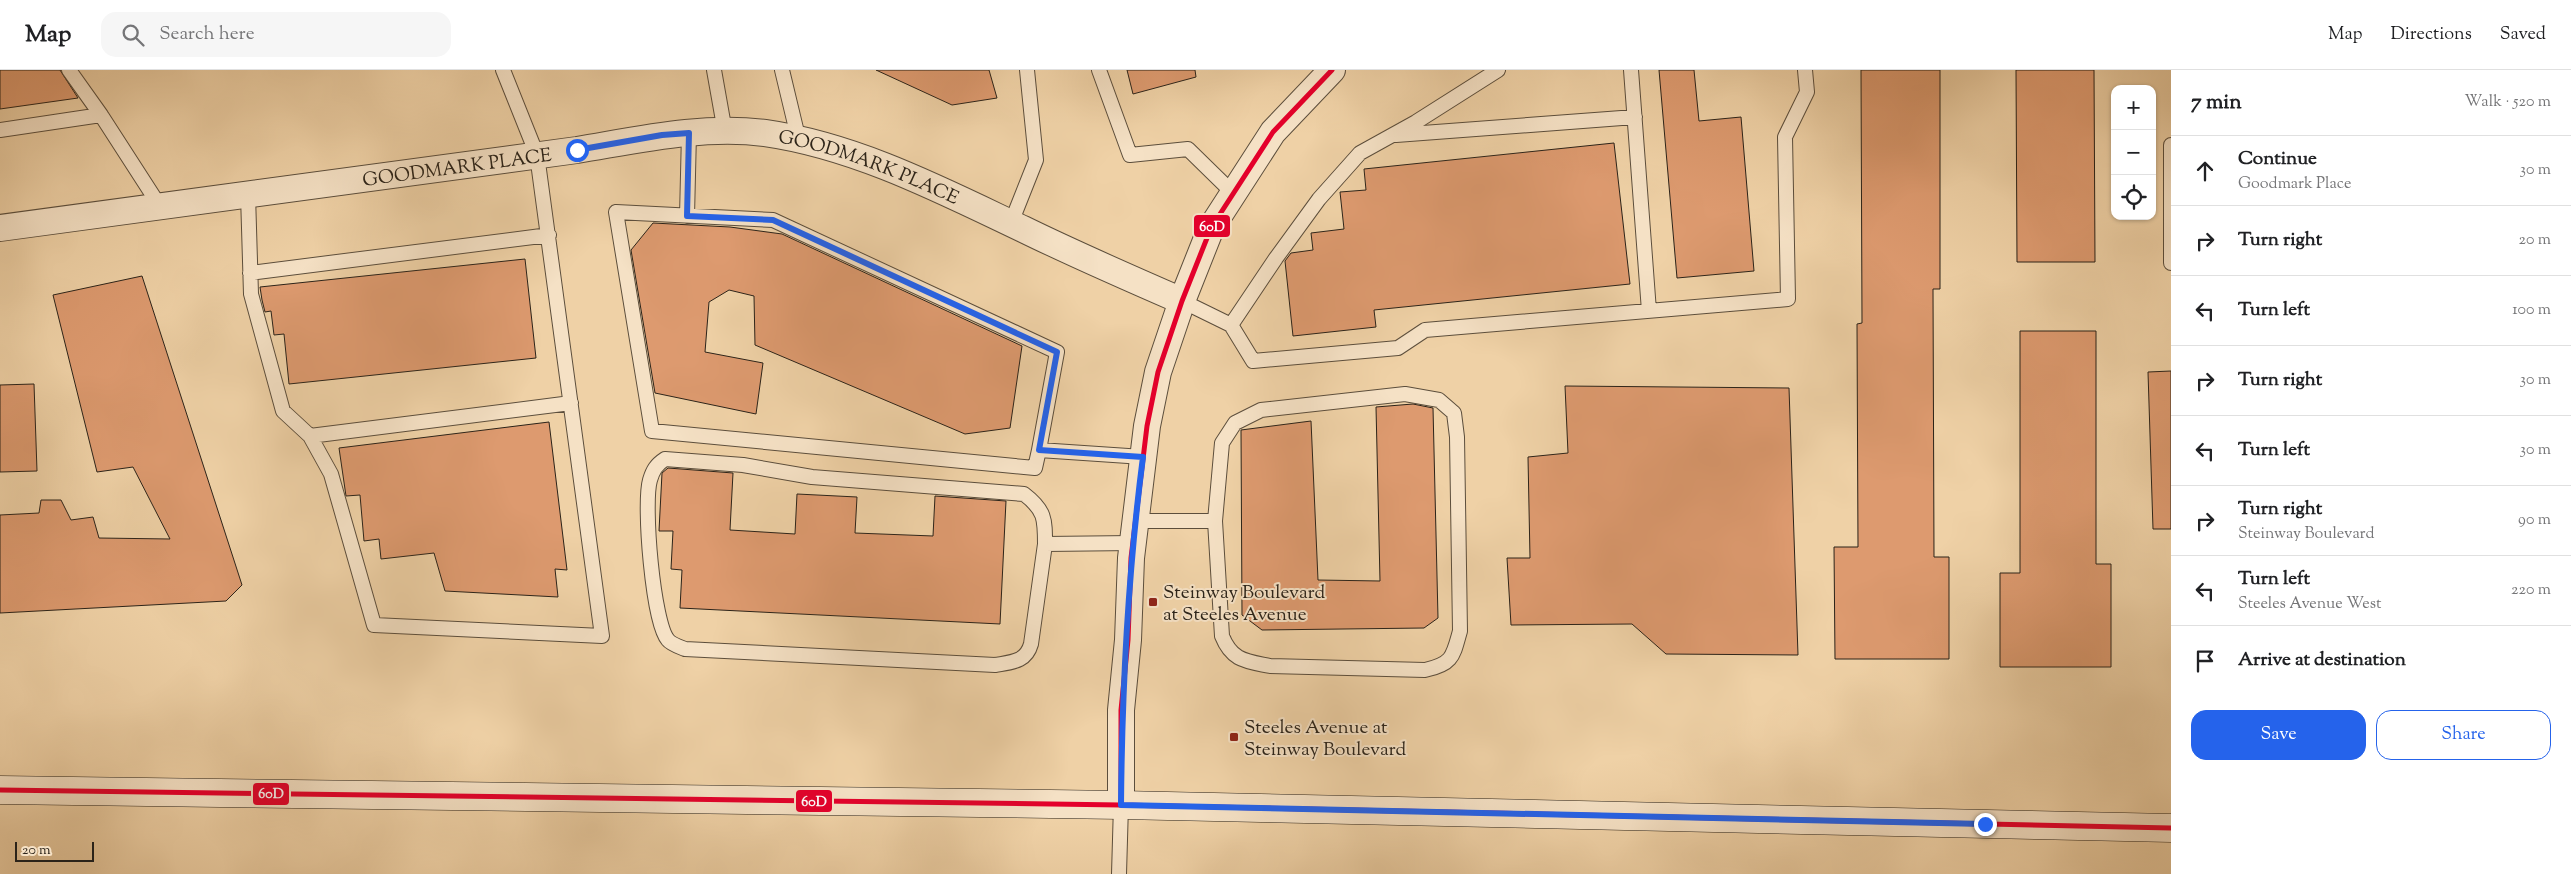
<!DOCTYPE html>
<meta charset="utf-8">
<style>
body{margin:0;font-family:"Sorts Mill Goudy",serif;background:#f6f6f6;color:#202124}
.controls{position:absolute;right:15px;top:15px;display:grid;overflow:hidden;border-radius:10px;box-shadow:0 1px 4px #0004}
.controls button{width:45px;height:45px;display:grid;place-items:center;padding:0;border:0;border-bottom:1px solid #e0e0e0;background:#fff;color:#202124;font:25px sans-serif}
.scale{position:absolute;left:15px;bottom:12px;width:79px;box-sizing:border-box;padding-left:5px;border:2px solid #2b2319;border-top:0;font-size:14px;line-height:18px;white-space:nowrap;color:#2b2319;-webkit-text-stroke:4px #f5e1c5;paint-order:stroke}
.stop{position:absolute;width:15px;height:15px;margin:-11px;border:4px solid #2563eb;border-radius:50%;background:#fff}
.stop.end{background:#2563eb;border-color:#fff;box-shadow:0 1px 5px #0008}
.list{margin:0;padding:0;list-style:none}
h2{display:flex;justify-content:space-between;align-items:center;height:65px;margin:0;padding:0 20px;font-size:21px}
h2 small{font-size:16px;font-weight:400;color:#757577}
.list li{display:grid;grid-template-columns:32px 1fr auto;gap:15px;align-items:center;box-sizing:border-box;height:70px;padding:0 20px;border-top:1px solid #e0e0e0}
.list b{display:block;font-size:19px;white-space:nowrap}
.list p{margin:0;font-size:16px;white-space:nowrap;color:#757577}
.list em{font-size:16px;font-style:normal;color:#757577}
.actions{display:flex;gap:10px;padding:15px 20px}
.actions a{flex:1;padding:11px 0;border:1px solid #2563eb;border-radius:15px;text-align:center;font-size:18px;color:#2563eb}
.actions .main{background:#2563eb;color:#fff}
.icon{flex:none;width:28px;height:28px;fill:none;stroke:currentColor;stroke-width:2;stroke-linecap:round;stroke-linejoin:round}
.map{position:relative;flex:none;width:2171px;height:804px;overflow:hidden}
header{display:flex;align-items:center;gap:30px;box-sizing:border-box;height:70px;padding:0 25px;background:#fff;border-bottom:1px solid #e0e0e0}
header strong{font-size:24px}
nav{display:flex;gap:28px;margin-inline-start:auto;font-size:18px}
.search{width:350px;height:45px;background:#f6f6f6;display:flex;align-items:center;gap:12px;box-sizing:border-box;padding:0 18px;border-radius:15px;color:#757577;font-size:19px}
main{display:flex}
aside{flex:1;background:#fff}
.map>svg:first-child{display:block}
.building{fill:#dd9a6f;stroke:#2b2319}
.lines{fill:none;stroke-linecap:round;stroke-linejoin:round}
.lane-casing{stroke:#5c4e3c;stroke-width:16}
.street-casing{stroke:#5c4e3c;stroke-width:28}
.secondary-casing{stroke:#2b2319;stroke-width:29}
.lane{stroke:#f5e1c5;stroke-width:14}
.street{stroke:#f5e1c5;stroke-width:26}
.secondary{stroke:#f5e1c5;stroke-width:28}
.bus-1-casing{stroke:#f5e1c5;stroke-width:9}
.bus-1{stroke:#e4002b;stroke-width:5}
.route{stroke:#2563eb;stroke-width:6}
.poi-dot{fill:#8f2418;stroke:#f5e1c5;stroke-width:2}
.labels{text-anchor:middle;stroke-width:4;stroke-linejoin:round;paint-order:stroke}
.street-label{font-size:19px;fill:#2b2319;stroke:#f5e1c5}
.poi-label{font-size:19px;fill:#2b2319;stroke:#f5e1c5;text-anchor:start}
.line-badge{stroke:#f5e1c5;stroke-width:2}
.badge-label{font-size:14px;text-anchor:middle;font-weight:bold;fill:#fff}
</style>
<header>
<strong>Map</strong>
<div class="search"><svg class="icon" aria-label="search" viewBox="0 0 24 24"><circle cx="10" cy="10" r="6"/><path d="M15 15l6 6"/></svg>Search here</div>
<nav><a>Map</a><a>Directions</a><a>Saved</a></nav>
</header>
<main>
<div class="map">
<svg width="2171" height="804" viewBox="0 0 2171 804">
<rect width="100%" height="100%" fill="#efd1a6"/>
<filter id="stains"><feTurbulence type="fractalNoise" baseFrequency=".004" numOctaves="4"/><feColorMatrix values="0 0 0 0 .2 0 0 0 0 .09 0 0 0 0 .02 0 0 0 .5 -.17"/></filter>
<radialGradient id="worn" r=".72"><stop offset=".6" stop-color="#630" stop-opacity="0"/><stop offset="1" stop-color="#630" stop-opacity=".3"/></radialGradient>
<path class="building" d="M 0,0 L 60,0 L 78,28 L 0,39 Z
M 876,0 L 989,0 L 997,28 L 952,35 Z
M 1127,0 L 1195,0 L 1196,7 L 1133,24 Z
M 1659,0 L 1694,0 L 1699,51 L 1741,47 L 1754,201 L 1677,208 Z
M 1861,0 L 1940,0 L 1940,219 L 1933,219 L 1934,487 L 1949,487 L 1949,589 L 1835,589 L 1834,477 L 1858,477 L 1857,254 L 1862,253 Z
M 2016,0 L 2094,0 L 2095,192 L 2017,192 Z
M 1614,73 L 1630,214 L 1374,240 L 1376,257 L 1293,266 L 1285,191 L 1291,183 L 1313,180 L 1311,163 L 1344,159 L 1340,122 L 1366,120 L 1364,99 Z
M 653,153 L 730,157 L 782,164 L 1022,276 L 1010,358 L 965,364 L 755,275 L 754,226 L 729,220 L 709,232 L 705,282 L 763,293 L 756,344 L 655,323 L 631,180 Z
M 525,189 L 536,288 L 289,314 L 284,264 L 274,265 L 271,241 L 265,242 L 262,230 L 260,217 Z
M 142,206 L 242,515 L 226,531 L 0,543 L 0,445 L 39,443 L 41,430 L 61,430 L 71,450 L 93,447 L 99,468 L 170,469 L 133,397 L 97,402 L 53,225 Z
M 2020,261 L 2096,261 L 2096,494 L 2111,494 L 2111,597 L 2000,597 L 2000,503 L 2020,503 Z
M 2171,301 L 2171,459 L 2153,459 L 2148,302 Z
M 34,314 L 37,401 L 0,402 L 0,315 Z
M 1565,316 L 1789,318 L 1798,585 L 1666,584 L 1632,554 L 1511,555 L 1507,488 L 1530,488 L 1528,387 L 1568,383 Z
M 1413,334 L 1433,338 L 1438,548 L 1424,558 L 1262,560 L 1242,545 L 1241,360 L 1311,351 L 1318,510 L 1380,511 L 1376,337 Z
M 549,352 L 567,500 L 555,499 L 558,527 L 445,521 L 434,483 L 381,489 L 379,469 L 364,471 L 360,425 L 346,426 L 339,378 Z
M 668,398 L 733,403 L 730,460 L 795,464 L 797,424 L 857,427 L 855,463 L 933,466 L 935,426 L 1006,431 L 1000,554 L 680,538 L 682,500 L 671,499 L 673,461 L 659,461 L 662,403 Z"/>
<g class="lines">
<defs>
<path id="lane" d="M 69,0 L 101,45 L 161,138
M 714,0 L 725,62
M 782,0 L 799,71
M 1099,0 L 1130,85 L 1188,79 L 1234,124
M 1631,0 L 1649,241
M 0,60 L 101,45
M 1396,65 L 1635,47
M 2171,75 L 2171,193
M 248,125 L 251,224 L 283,341 L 310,366 L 331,404 L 374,555 L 602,566 L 537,85 L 503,0
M 687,146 L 689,63
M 1011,153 L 1036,90 L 1027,0
M 250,203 L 549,165
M 1182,231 L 1231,255 L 1253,291 L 1398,278 L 1425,260 L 1788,229 L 1785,67 L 1807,22 L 1805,0
M 1231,255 L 1276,188 L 1319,129 L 1360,83 L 1416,52 L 1498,0
M 310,366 L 571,333
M 1039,380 L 1035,398 L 652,361 L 616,142 L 773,150 L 1057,282 L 1039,380 L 1143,387
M 1135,451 L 1215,451 L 1222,566 C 1232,591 1246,591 1270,596 L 1425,600 C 1453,594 1453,586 1460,561 L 1457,367 L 1454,343 L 1439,330 L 1405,324 L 1261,340 L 1235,353 L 1222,373 L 1215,451
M 1045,474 C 1045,449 1045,440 1024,424 L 812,407 L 743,395 L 665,389 C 656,395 653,400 650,410 C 643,434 653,553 668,570 C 671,574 680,577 685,579 L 995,595 C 1012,592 1026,592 1031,574 L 1045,474 L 1133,473
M 1119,804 L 1121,735"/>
<g id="street">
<path id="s1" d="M 0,158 L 577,80 C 638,70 702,55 765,63 C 856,76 941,120 1023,159 C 1076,185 1129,208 1182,231"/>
<path d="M 1121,735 L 1121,640 L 1128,570 L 1131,488 L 1147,356 L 1158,302 L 1182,231 L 1211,158 L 1273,62 L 1332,0"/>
</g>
<path id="secondary" d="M 0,720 L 1121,735 L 2171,758"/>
</defs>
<use href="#lane" class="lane-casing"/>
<use href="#street" class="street-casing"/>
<use href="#secondary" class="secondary-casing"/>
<use href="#lane" class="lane"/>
<use href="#street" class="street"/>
<use href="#secondary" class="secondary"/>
<defs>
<path id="bus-1" d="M 0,720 L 1121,735 L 2171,758
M 1121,735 L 1121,640 L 1128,570 L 1131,488 L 1147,356 L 1158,302 L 1182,231 L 1211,158 L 1273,62 L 1332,0"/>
</defs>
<use href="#bus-1" class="bus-1-casing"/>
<use href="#bus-1" class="bus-1"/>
</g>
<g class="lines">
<path class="route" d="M 577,80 L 662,65 L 689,63 L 687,146 L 773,150 L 1057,282 L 1039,380 L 1143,387 C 1128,502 1122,619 1121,735 L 1985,754"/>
</g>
<g class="poi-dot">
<rect x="1148" y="527" width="10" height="10" rx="2.5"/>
<rect x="1229" y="662" width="10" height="10" rx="2.5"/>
</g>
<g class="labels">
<g class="street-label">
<text dy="7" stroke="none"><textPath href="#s1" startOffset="461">GOODMARK PLACE</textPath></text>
<text dy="7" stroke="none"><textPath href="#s1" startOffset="881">GOODMARK PLACE</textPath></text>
</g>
<g class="poi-label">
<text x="1163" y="528">Steinway Boulevard<tspan x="1163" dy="22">at Steeles Avenue</tspan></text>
<text x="1244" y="663">Steeles Avenue at<tspan x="1244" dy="22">Steinway Boulevard</tspan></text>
</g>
</g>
<g class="line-badge">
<rect x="1193" y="144" width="38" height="24" rx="5" fill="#e4002b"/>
<rect x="252" y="712" width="38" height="24" rx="5" fill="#e4002b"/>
<rect x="795" y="719" width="38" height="24" rx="5" fill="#e4002b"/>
</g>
<g class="badge-label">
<text x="1212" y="161">60D</text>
<text x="271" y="728">60D</text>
<text x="814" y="736">60D</text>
</g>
<rect width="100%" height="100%" filter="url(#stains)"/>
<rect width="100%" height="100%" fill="url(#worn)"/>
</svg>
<div class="controls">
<button>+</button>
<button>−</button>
<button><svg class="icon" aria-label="locate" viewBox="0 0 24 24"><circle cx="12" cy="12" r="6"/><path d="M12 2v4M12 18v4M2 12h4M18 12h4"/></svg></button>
</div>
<div class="scale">20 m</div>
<div class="stop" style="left:577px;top:80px"></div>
<div class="stop end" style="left:1985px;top:754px"></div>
</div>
<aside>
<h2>7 min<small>Walk · 520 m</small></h2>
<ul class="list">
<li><svg class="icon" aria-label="ahead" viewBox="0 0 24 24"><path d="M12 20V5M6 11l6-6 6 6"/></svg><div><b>Continue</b><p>Goodmark Place</p></div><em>30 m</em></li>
<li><svg class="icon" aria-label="right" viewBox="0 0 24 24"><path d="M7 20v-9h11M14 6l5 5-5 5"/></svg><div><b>Turn right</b></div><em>20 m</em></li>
<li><svg class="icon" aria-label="left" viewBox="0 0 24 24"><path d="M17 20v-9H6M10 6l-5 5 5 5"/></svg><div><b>Turn left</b></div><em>100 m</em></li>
<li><svg class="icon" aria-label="right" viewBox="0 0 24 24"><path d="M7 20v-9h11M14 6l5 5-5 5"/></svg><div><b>Turn right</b></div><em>30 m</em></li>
<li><svg class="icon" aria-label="left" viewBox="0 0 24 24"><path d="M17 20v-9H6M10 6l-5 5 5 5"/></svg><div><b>Turn left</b></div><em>30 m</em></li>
<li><svg class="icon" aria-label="right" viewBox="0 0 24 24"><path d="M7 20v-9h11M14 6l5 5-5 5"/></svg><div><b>Turn right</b><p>Steinway Boulevard</p></div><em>90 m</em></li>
<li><svg class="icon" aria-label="left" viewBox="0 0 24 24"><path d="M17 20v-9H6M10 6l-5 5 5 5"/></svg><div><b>Turn left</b><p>Steeles Avenue West</p></div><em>220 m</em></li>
<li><svg class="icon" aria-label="arrive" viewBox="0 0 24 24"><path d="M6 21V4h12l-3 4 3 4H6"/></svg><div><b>Arrive at destination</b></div></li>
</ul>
<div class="actions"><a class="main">Save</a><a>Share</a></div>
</aside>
</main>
